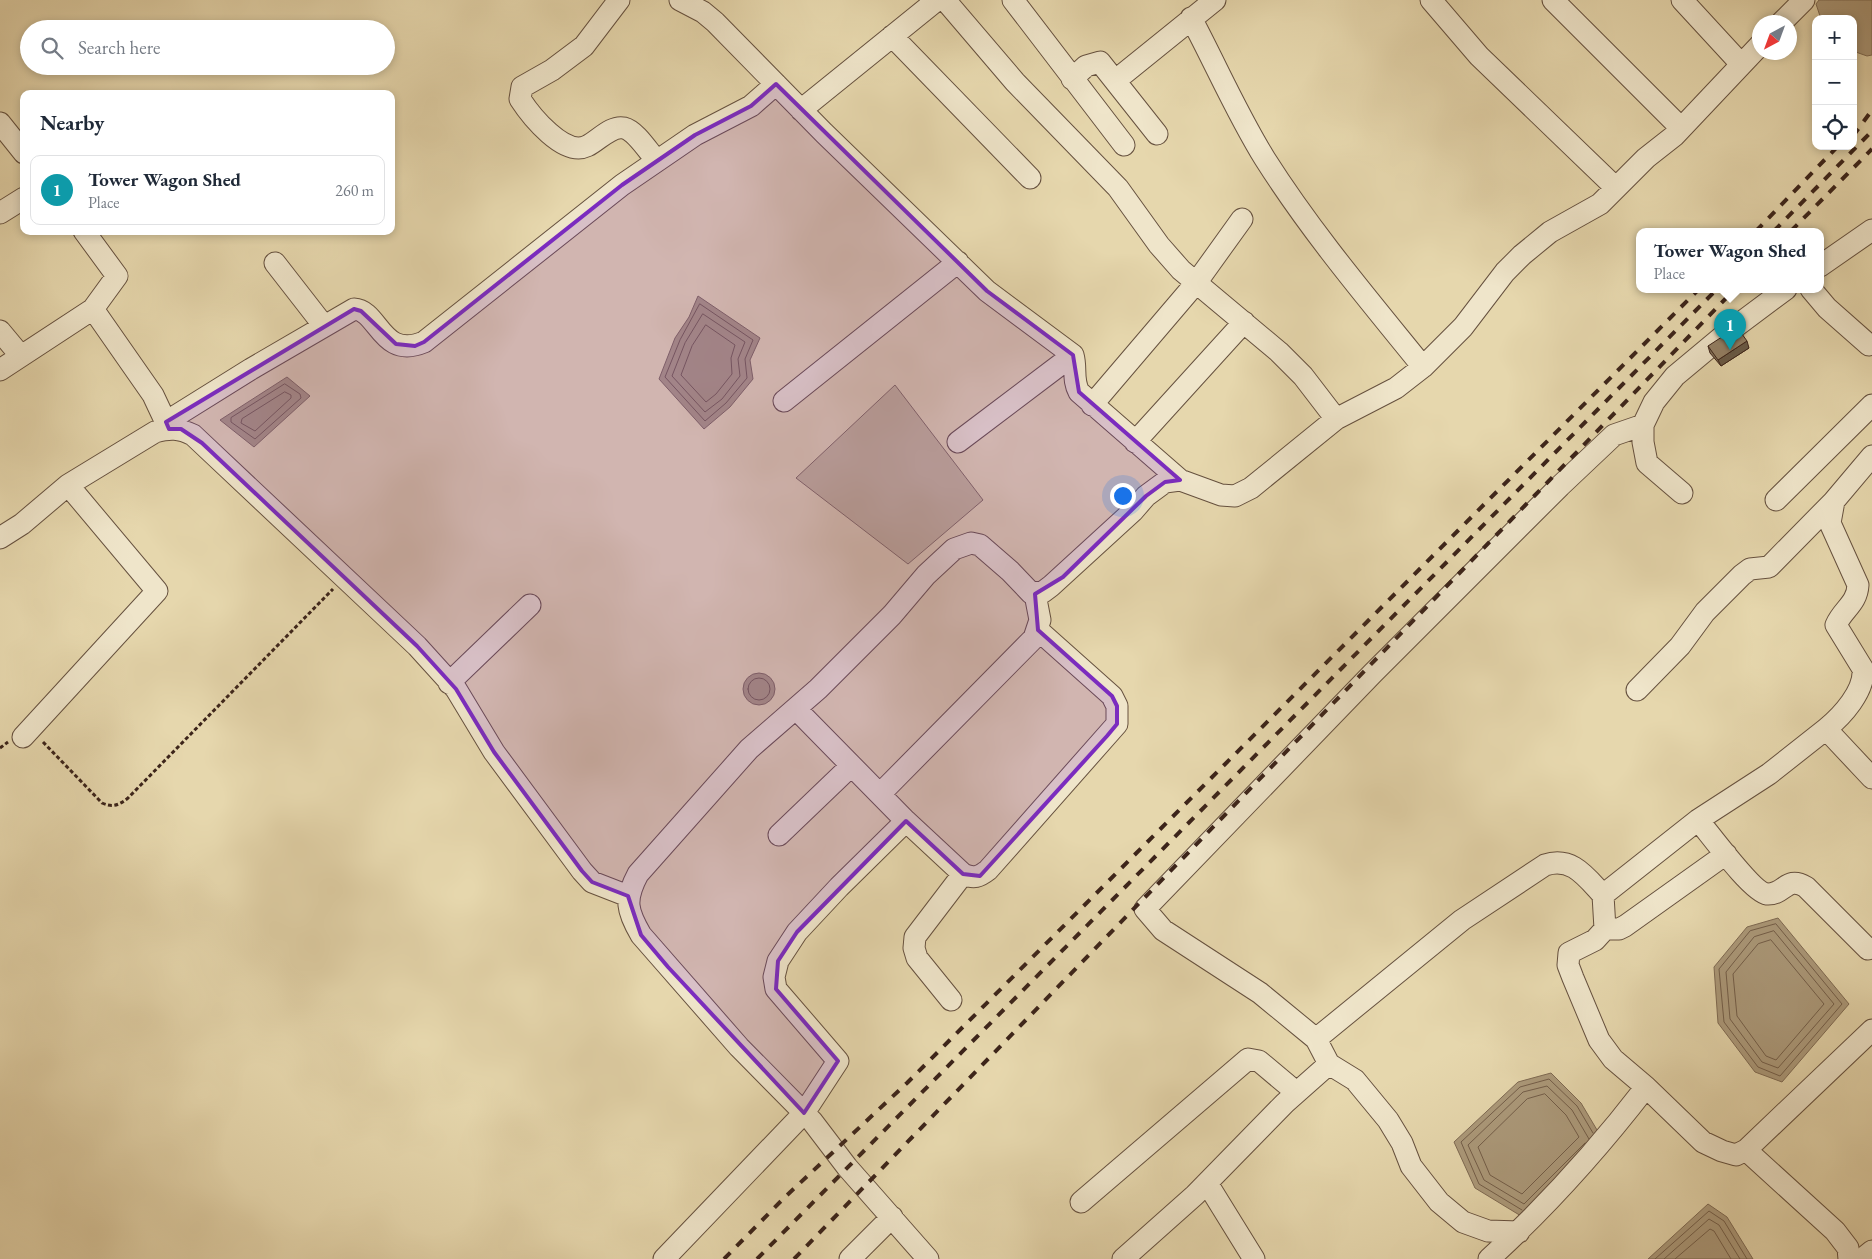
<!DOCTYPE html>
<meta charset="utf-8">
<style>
body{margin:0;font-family:"EB Garamond",serif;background:#f2f2f3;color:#1f2937}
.controls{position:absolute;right:15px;top:15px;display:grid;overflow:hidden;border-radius:10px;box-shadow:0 2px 8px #0003}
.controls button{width:45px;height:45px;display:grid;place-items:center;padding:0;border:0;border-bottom:1px solid #e0e1e3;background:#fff;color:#1f2937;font:25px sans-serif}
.compass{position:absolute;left:1752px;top:15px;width:45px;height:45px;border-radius:50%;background:#fff;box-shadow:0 2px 8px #0003;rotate:221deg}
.you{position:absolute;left:1122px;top:495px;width:18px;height:18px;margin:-12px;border:4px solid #fff;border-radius:50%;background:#1a73e8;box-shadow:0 0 0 8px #1a73e833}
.badge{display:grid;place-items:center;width:32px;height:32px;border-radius:50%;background:#b45309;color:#fff;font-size:16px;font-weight:700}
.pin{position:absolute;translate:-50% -41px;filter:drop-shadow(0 1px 2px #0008)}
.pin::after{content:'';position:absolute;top:26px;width:18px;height:15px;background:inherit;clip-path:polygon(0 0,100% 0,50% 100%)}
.popup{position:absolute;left:1636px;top:228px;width:188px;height:65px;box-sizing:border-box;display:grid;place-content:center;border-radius:10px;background:#fff;filter:drop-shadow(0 1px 4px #0005);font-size:16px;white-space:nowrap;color:#747a83}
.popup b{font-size:19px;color:#1f2937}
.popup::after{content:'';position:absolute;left:50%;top:100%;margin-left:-10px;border:10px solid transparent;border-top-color:#fff}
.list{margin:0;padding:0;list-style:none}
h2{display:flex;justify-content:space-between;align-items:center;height:65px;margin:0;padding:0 20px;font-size:21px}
h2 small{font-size:16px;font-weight:400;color:#747a83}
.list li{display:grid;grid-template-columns:32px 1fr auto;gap:15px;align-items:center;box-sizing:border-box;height:70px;margin:0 10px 10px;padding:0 10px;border:1px solid #e0e1e3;border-radius:10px}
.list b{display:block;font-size:19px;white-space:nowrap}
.list p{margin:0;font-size:16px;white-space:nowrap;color:#747a83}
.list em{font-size:16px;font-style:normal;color:#747a83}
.icon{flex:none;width:28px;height:28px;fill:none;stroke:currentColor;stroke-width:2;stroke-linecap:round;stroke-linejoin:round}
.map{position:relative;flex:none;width:1872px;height:1259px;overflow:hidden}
.search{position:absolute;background:#fff;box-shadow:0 2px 8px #0003;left:20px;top:20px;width:375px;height:55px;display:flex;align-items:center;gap:12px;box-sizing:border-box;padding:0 18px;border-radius:28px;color:#747a83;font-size:19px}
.panel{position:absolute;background:#fff;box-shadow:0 2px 8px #0003;left:20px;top:90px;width:375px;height:145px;border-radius:10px}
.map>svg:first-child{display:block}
.green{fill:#c9b994;stroke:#826e57}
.water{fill:#ac9a7b;stroke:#7f6b54}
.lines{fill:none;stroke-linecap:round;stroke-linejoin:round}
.shore{stroke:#745f4a;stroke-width:1}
.minor-casing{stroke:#66513f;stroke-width:23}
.path{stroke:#3c241a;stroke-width:3;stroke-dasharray:4 2.5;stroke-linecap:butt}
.minor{stroke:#efe5ca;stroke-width:21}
.rail{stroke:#3c241a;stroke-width:4;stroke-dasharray:9 9;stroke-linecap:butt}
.wall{fill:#7f6f58;stroke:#3c241a}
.shaded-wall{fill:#685a47;stroke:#3c241a}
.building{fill:#948166;stroke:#3c241a}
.marked{fill:#7b2cbf;fill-opacity:0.2;stroke:#7b2cbf;stroke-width:4;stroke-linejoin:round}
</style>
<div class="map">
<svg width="1872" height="1259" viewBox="0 0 1872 1259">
<rect width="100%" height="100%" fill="#e6d7ad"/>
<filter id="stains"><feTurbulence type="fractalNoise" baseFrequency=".004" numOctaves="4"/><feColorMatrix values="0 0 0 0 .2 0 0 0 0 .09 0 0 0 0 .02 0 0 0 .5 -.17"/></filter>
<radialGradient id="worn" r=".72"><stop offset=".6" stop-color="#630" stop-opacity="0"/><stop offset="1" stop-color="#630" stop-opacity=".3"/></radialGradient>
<path class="green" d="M 895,385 L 983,500 L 908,564 L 796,478 Z"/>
<path class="water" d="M 1819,0 L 1872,0 L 1872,55 L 1867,56 L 1853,51 L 1853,19 L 1821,19 L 1816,4 Z
M 698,296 L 760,338 L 750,360 L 753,379 L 730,407 L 704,429 L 659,379 L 675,338 L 689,317 Z
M 287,377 L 310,396 L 254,447 L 220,420 Z
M743 689a16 16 0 1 1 32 0a16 16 0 1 1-32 0Z
M 1778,918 L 1849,1004 L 1782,1082 L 1755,1072 L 1718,1023 L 1714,967 L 1747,927 Z
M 1551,1073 L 1581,1103 L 1603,1140 L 1526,1219 L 1475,1188 L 1454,1142 L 1518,1082 Z
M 1708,1204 L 1727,1217 L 1753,1259 L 1648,1259 Z"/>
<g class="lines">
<path class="shore" d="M 700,304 L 753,340 L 745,359 L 747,378 L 726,403 L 705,421 L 665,377 L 680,340 Z
M 703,314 L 745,342 L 738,359 L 740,376 L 722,399 L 705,412 L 672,376 L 685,343 Z
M 706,325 L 735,345 L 731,358 L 732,374 L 716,394 L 706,402 L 681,375 L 692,346 Z
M 285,384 L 300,394 L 301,398 L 255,439 L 231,422 L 231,418 Z
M 285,392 L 291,395 L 291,398 L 255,431 L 241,423 L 242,419 Z
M748 689a11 11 0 1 1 22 0a11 11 0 1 1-22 0Z
M 1776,924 L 1842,1004 L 1780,1076 L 1758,1067 L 1724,1022 L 1719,969 L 1750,931 Z
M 1774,931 L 1834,1004 L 1778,1068 L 1762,1062 L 1730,1019 L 1726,972 L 1754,937 Z
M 1771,940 L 1824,1004 L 1776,1060 L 1766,1056 L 1737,1016 L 1733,974 L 1758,944 Z
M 1545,1094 L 1566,1115 L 1579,1137 L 1522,1194 L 1490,1175 L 1478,1147 L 1527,1099 Z
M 1585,1143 L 1524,1204 L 1484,1180 L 1468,1145 L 1523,1092 L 1547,1086 L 1572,1110 L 1589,1139
M 1522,1210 L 1479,1184 L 1461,1142 L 1520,1087 L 1549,1079 L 1577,1106 L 1593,1133
M 1655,1259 L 1709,1211 L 1724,1221 L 1747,1259
M 1664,1259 L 1709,1219 L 1719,1225 L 1740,1259
M 1675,1259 L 1710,1229 L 1714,1231 L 1731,1259"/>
<defs>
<path id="minor" d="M 619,0 L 584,46 L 552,70 L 522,87 L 520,99 C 531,116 564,157 587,146 C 598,141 611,125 624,128 C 636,131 648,151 656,160
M 680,0 L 703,12 L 715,22 L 824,133 L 987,291 L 1073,355 C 1077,369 1072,379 1079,392 L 1180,480
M 945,0 L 1015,82 L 1118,188 L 1159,245 L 1181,270 L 1279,352 L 1303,376 L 1336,419
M 1013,0 L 1124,145
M 1431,0 L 1479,56 L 1616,188
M 1553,0 L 1681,128
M 1682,0 L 1741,64
M 1191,18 C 1216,65 1237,114 1265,159 C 1312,233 1368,299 1423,367
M 1782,22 L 1804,0
M 892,36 L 1030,178
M 1072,79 L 1086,66 L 1100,62 L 1157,134
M 1116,80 L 1215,0
M 801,110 L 937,0
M 0,123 L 24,153
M 0,213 L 24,198
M 275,263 L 324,326
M 1820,266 L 1872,230
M 1811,289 L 1827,308 L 1869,345
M 93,309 L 153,395 L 169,429
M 0,331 L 20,355
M 0,370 L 93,309 L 117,276 L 84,231
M 784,401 L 958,262
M 1092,405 L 1196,283 L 1242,219
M 166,422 L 251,369 L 354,309 C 379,310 381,360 424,342 L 622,185 L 695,135 L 751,106 L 776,84
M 958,442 L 1073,355
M 1135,442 L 1244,322
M 1682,493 L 1647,463 L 1643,442 L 1643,425 L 1654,402 L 1675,376 L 1723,336 L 1786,289
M 1776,500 L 1872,405
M 0,538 L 22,524 L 68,485 L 155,432 C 170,428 179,428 193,435 L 417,646 L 456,689 L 494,752 L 582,871 L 592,882 L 628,896
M 449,683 L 530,605
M 1637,690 L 1680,646 L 1705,612 L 1742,575 L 1750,569 L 1769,567 L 1834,501
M 796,709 L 906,821 L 963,874 C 974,879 979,877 988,870 L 1117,724 L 1117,706 L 1112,696 L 1038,630
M 1826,729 L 1872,778
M 23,737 L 157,591 L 68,485
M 880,794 L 1034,638 L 1040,620 L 1035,594
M 1698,820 C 1710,834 1752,892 1767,894 C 1785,895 1786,875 1806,887 L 1868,949
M 779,835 L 851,766
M 1605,929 L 1619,929 L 1625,926 L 1726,854
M 951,1000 L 917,958 L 914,948 L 915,937 L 963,874
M 1316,1039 L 1462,920 L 1545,865 C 1572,856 1586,877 1603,895
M 1746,1150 L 1736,1155 L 1722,1151 L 1703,1142 L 1646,1087 L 1613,1059 L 1599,1040 L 1573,978 L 1568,965 L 1569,953 L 1595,940 L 1605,929 L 1603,895 L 1698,820 L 1769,774 L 1826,729 C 1842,716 1865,691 1863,669 L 1836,625 C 1843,609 1857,604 1858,585 L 1830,523 L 1834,501 L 1872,456
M 1207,1183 L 1254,1259
M 1081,1202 L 1248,1059 L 1259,1061 L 1296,1092
M 1519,1232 L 1488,1231 L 1463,1222 L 1439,1202 L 1411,1166 L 1402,1143 L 1388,1120 L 1355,1080 L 1329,1064 L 1316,1039 L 1260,993 L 1163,930 L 1145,909 L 1373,673 L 1560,486 L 1614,435 L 1643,425
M 664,1259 L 804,1113 L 838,1061 L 776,989 L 774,977 L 778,961 L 797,932 L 839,887 L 906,821
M 850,1259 L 892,1217
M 928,1259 L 847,1167 L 812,1121 L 739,1047 L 641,935 C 627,911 624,900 638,874 L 749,749 L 818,689 L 892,615 L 926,575 L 954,549 L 971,543 L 980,545 L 1010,571 L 1031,593 L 1043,592 L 1051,586 L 1133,511 L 1146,496 L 1165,482 L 1180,480 L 1221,495 L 1235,496 L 1251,488 L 1336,419 L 1396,388 L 1423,367 L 1463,327 L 1505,272 L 1522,255 L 1550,232 L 1600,204 L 1646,158 L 1674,136 L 1760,45
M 1123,1259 L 1195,1195 L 1285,1103 L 1329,1064
M 1489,1259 C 1546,1207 1599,1148 1646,1087
M 1849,1259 L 1848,1248 L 1835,1231 L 1746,1150 L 1872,1030
M 1862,1259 L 1872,1251"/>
</defs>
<use href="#minor" class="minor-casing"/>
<path class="path" d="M 43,742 L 102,803 C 113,808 119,805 128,798 L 333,589
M 0,748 L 8,742"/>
<use href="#minor" class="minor"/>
<path class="rail" d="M 1853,136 L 1872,110
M 1756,231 L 1838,146
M 1774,231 L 1872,131
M 1791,231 L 1872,149
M 724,1259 L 785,1197 L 907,1083 L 1699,289
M 757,1259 L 1717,289
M 794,1259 L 1735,289"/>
</g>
<path class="wall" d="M 1708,346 L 1749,348 L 1721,366 L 1710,353 Z"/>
<path class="shaded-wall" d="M 1747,341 L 1749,348 L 1721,366 L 1718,360 Z"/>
<path class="building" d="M 1737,327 L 1747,341 L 1718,360 L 1708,346 Z"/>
<path class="marked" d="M 776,84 L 987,291 L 1073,355 L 1079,392 L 1180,480 L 1165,482 L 1146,496 L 1063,577 L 1035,594 L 1038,630 L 1112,696 L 1117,706 L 1117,724 L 1107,736 L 980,876 L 963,874 L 906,821 L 797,932 L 778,961 L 776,989 L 838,1061 L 804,1113 L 668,967 L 641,935 L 628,896 L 592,882 L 582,871 L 494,752 L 456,689 L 417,646 L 202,443 L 181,429 L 169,429 L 166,422 L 354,309 L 361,311 L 396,344 L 415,346 L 424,342 L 622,185 L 695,135 L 751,106 Z"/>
<rect width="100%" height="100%" filter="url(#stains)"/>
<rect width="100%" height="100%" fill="url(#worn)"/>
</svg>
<div class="controls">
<button>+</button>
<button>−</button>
<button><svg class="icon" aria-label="locate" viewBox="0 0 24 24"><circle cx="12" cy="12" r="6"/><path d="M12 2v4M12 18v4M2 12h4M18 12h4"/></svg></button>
</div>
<svg class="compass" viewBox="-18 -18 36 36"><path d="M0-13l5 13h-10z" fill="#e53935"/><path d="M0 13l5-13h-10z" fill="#747a83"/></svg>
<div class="you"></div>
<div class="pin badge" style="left:1730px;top:350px;background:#0f9aa8">1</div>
<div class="popup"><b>Tower Wagon Shed</b>Place</div>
<div class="search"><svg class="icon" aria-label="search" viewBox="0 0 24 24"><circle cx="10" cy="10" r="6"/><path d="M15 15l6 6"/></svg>Search here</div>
<section class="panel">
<h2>Nearby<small></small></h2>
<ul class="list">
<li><span class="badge" style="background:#0f9aa8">1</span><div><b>Tower Wagon Shed</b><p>Place</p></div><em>260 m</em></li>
</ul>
</section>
</div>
